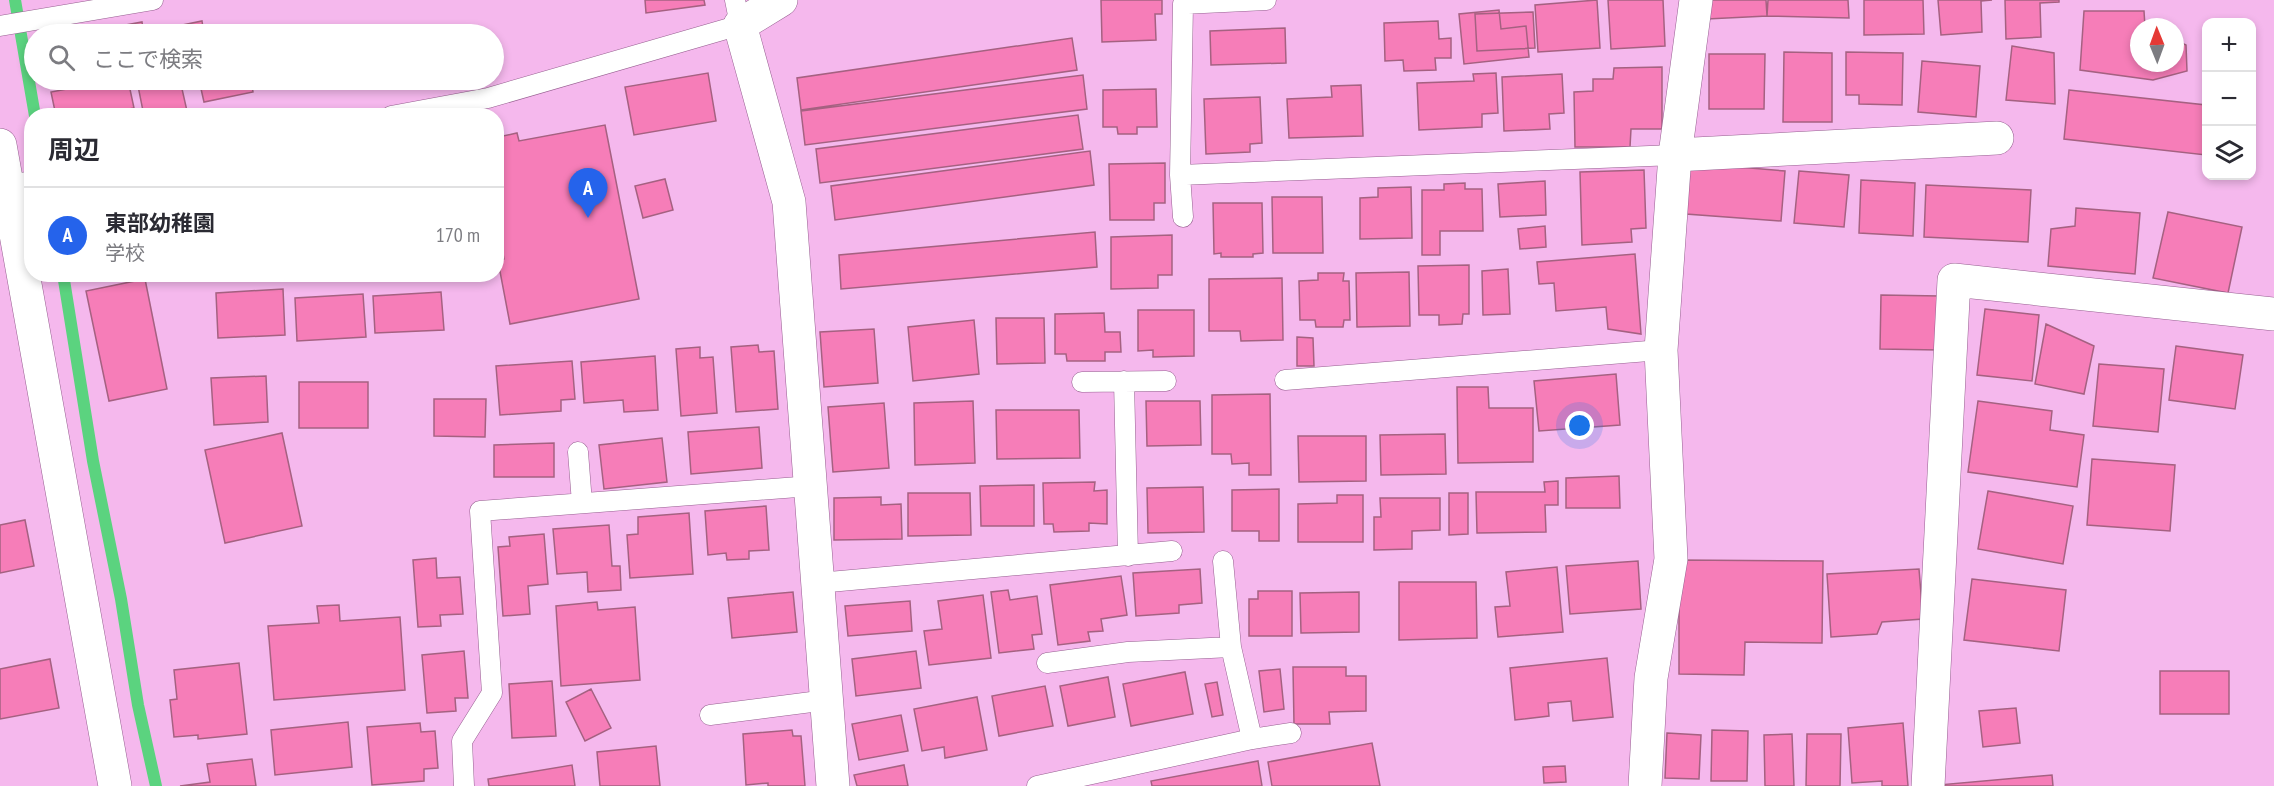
<!DOCTYPE html>
<html lang="ja">
<meta charset="utf-8">
<style>
body{margin:0;font-family:"PT Sans Narrow","Noto Sans JP",sans-serif;background:#f7f7f7;color:#2b2b33}
.controls{position:absolute;right:18px;top:18px;display:grid;overflow:hidden;border-radius:12px;box-shadow:0 3px 9px #0003}
.controls button{width:54px;height:54px;display:grid;place-items:center;padding:0;border:0;border-bottom:2px solid #e1e1e2;background:#fff;color:#2b2b33;font:30px sans-serif}
.compass{position:absolute;left:2130px;top:18px;width:54px;height:54px;border-radius:50%;background:#fff;box-shadow:0 3px 9px #0003;rotate:359deg}
.you{position:absolute;left:1580px;top:426px;width:21px;height:21px;margin:-15px;border:4px solid #fff;border-radius:50%;background:#1a73e8;box-shadow:0 0 0 9px #1a73e833}
.badge{display:grid;place-items:center;width:39px;height:39px;border-radius:50%;background:#2563eb;color:#fff;font-size:20px;font-weight:700}
.pin{position:absolute;translate:-50% -50px;filter:drop-shadow(0 2px 3px #0008)}
.pin::after{content:'';position:absolute;top:32px;width:21px;height:18px;background:inherit;clip-path:polygon(0 0,100% 0,50% 100%)}
.list{margin:0;padding:0;list-style:none}
h2{display:flex;justify-content:space-between;align-items:center;height:78px;margin:0;padding:0 24px;font-size:26px}
h2 small{font-size:20px;font-weight:400;color:#7c7c81}
.list li{display:grid;grid-template-columns:39px 1fr auto;gap:18px;align-items:center;box-sizing:border-box;height:96px;padding:0 24px;border-top:2px solid #e1e1e2}
.list b{display:block;font-size:22px;white-space:nowrap}
.list p{margin:0;font-size:20px;white-space:nowrap;color:#7c7c81}
.list em{font-size:20px;font-style:normal;color:#7c7c81}
.icon{flex:none;width:33px;height:33px;fill:none;stroke:currentColor;stroke-width:2;stroke-linecap:round;stroke-linejoin:round}
.map{position:relative;flex:none;width:2274px;height:786px;overflow:hidden}
.search{position:absolute;background:#fff;box-shadow:0 3px 9px #0003;left:24px;top:24px;width:480px;height:66px;display:flex;align-items:center;gap:15px;box-sizing:border-box;padding:0 21px;border-radius:33px;color:#7c7c81;font-size:22px}
.panel{position:absolute;background:#fff;box-shadow:0 3px 9px #0003;left:24px;top:108px;width:480px;height:174px;border-radius:24px}
.map>svg:first-child{display:block}
.lines{fill:none;stroke-linecap:round;stroke-linejoin:round}
.stream{stroke:#5bd37f;stroke-width:12}
.building{fill:#f67db8;stroke:#a56181;stroke-width:1.5}
.service-casing{stroke:#965f90;stroke-width:21}
.minor-casing{stroke:#965f90;stroke-width:34}
.tertiary-casing{stroke:#965f90;stroke-width:34}
.service{stroke:#fff;stroke-width:20}
.minor{stroke:#fff;stroke-width:33}
.tertiary{stroke:#fff;stroke-width:33}
</style>
<div class="map">
<svg width="2274" height="786" viewBox="0 0 2274 786">
<rect width="100%" height="100%" fill="#f5b8ed"/>
<g class="lines">
<path class="stream" d="M 15,0 L 35,116
M 63,274 L 93,461 L 121,599 L 138,705 L 156,786"/>
</g>
<path class="building" d="M 645,0 L 704,0 L 705,5 L 646,13 Z
M 1101,0 L 1162,0 L 1162,14 L 1155,14 L 1156,40 L 1102,42 Z
M 1597,0 L 1600,48 L 1538,52 L 1535,5 Z
M 1608,0 L 1663,0 L 1665,46 L 1611,49 Z
M 1706,0 L 1766,0 L 1767,16 L 1707,19 Z
M 1768,0 L 1848,0 L 1849,18 L 1767,16 Z
M 1864,0 L 1923,0 L 1924,34 L 1864,35 Z
M 1938,0 L 1992,0 L 1981,1 L 1982,32 L 1941,35 Z
M 2005,0 L 2059,0 L 2059,2 L 2040,3 L 2041,37 L 2006,39 Z
M 1499,10 L 1501,29 L 1526,26 L 1529,57 L 1464,64 L 1459,14 Z
M 2084,11 L 2144,11 L 2145,27 L 2139,27 L 2139,63 L 2175,63 L 2175,40 L 2186,45 L 2187,71 L 2153,80 L 2080,70 Z
M 1533,12 L 1535,48 L 1477,51 L 1475,14 Z
M 202,21 L 204,34 L 154,34 L 153,31 Z
M 1438,21 L 1439,39 L 1451,38 L 1451,58 L 1435,58 L 1436,70 L 1404,71 L 1403,60 L 1385,61 L 1384,23 Z
M 142,22 L 144,34 L 78,34 Z
M 1285,28 L 1286,63 L 1211,65 L 1210,31 Z
M 1072,38 L 1077,70 L 801,110 L 797,78 Z
M 2012,46 L 2054,53 L 2055,104 L 2006,100 Z
M 1784,52 L 1832,53 L 1832,122 L 1783,122 Z
M 1846,52 L 1903,53 L 1902,105 L 1859,104 L 1859,95 L 1846,95 Z
M 1709,54 L 1765,54 L 1764,109 L 1709,109 Z
M 1922,61 L 1980,66 L 1976,117 L 1918,112 Z
M 1662,67 L 1662,129 L 1631,129 L 1630,147 L 1575,147 L 1574,92 L 1593,91 L 1593,79 L 1613,79 L 1614,68 Z
M 708,73 L 716,121 L 634,135 L 625,87 Z
M 1496,73 L 1498,113 L 1482,114 L 1482,127 L 1419,130 L 1417,83 L 1474,81 L 1473,74 Z
M 1562,74 L 1564,113 L 1549,114 L 1550,129 L 1504,131 L 1502,77 Z
M 1083,75 L 1087,109 L 805,145 L 801,111 Z
M 114,80 L 128,80 L 134,108 L 109,113 L 110,116 L 56,116 L 51,92 Z
M 144,80 L 180,80 L 187,111 L 163,116 L 144,116 L 137,81 Z
M 199,80 L 251,80 L 253,92 L 204,102 Z
M 262,80 L 300,80 L 264,87 Z
M 1361,85 L 1363,136 L 1289,138 L 1287,99 L 1332,97 L 1331,86 Z
M 1156,89 L 1157,127 L 1137,127 L 1137,134 L 1118,134 L 1117,127 L 1103,127 L 1103,90 Z
M 2069,90 L 2206,105 L 2206,155 L 2064,139 Z
M 1260,97 L 1262,143 L 1250,144 L 1250,152 L 1206,154 L 1204,99 Z
M 1078,115 L 1083,149 L 820,183 L 816,149 Z
M 605,125 L 639,299 L 510,324 L 498,261 L 504,259 L 501,243 L 496,244 L 496,160 L 503,161 L 498,137 L 517,133 L 519,141 Z
M 1090,151 L 1094,185 L 835,220 L 831,186 Z
M 1165,163 L 1165,203 L 1154,203 L 1154,220 L 1110,220 L 1109,164 Z
M 1690,163 L 1785,171 L 1781,221 L 1686,214 Z
M 1644,170 L 1646,228 L 1631,229 L 1632,242 L 1582,245 L 1580,172 Z
M 1799,171 L 1849,175 L 1844,227 L 1794,223 Z
M 665,179 L 673,210 L 643,218 L 635,186 Z
M 1861,180 L 1915,183 L 1913,236 L 1859,233 Z
M 1545,181 L 1546,215 L 1500,217 L 1498,184 Z
M 1465,183 L 1465,189 L 1482,189 L 1483,231 L 1440,231 L 1440,255 L 1422,255 L 1422,190 L 1444,190 L 1444,184 Z
M 1926,185 L 2031,190 L 2028,242 L 1924,237 Z
M 1411,187 L 1412,238 L 1360,239 L 1360,198 L 1378,197 L 1378,188 Z
M 1272,197 L 1322,197 L 1323,253 L 1273,253 Z
M 1213,203 L 1262,203 L 1263,253 L 1253,254 L 1253,257 L 1221,257 L 1221,253 L 1214,254 Z
M 2076,208 L 2140,213 L 2135,274 L 2048,266 L 2051,229 L 2075,226 Z
M 2168,212 L 2242,227 L 2228,293 L 2153,278 Z
M 1545,226 L 1546,247 L 1520,249 L 1518,229 Z
M 1095,232 L 1097,267 L 841,289 L 839,255 Z
M 1172,235 L 1172,275 L 1158,275 L 1158,288 L 1111,289 L 1111,237 Z
M 1635,254 L 1641,334 L 1608,329 L 1606,307 L 1556,311 L 1554,283 L 1539,284 L 1537,262 Z
M 1469,265 L 1469,314 L 1463,314 L 1462,324 L 1439,325 L 1439,315 L 1419,315 L 1418,266 Z
M 1508,269 L 1510,314 L 1483,315 L 1482,271 Z
M 1409,272 L 1410,326 L 1357,327 L 1356,273 Z
M 1318,273 L 1344,273 L 1343,281 L 1349,281 L 1350,320 L 1344,320 L 1343,327 L 1316,327 L 1315,320 L 1300,320 L 1299,281 L 1318,280 Z
M 1282,278 L 1283,340 L 1241,341 L 1240,331 L 1209,331 L 1209,279 Z
M 145,279 L 167,389 L 109,401 L 86,291 Z
M 283,289 L 285,335 L 218,338 L 216,293 Z
M 441,292 L 444,330 L 375,333 L 373,296 Z
M 363,294 L 366,337 L 297,341 L 295,298 Z
M 1881,295 L 1940,296 L 1939,350 L 1880,349 Z
M 1985,309 L 2039,315 L 2032,381 L 1977,375 Z
M 1138,310 L 1194,310 L 1194,356 L 1153,357 L 1153,350 L 1138,351 Z
M 1104,313 L 1105,332 L 1120,332 L 1121,352 L 1105,352 L 1105,361 L 1067,361 L 1066,354 L 1055,354 L 1055,314 Z
M 996,318 L 1044,318 L 1045,363 L 997,364 Z
M 974,320 L 979,374 L 913,381 L 908,327 Z
M 2046,324 L 2094,346 L 2084,394 L 2035,384 Z
M 874,329 L 878,383 L 824,387 L 820,332 Z
M 1297,337 L 1313,338 L 1314,366 L 1297,366 Z
M 758,345 L 759,352 L 774,351 L 778,409 L 736,412 L 731,347 Z
M 2176,346 L 2243,355 L 2235,409 L 2169,400 Z
M 700,347 L 700,358 L 713,357 L 717,413 L 681,416 L 676,349 Z
M 655,356 L 658,410 L 624,412 L 623,400 L 584,403 L 581,362 Z
M 572,361 L 575,399 L 561,400 L 561,411 L 500,415 L 496,366 Z
M 2099,364 L 2164,369 L 2158,432 L 2093,426 Z
M 1616,374 L 1620,425 L 1539,431 L 1534,381 Z
M 266,376 L 268,422 L 214,425 L 211,378 Z
M 299,382 L 368,382 L 368,428 L 299,428 Z
M 1457,387 L 1488,387 L 1489,408 L 1533,408 L 1533,462 L 1458,463 Z
M 1270,394 L 1271,475 L 1249,475 L 1249,463 L 1232,464 L 1231,454 L 1212,454 L 1212,395 Z
M 434,399 L 486,399 L 485,437 L 434,436 Z
M 973,401 L 975,463 L 915,465 L 914,403 Z
M 1146,401 L 1200,401 L 1201,445 L 1147,446 Z
M 1978,401 L 2052,411 L 2050,430 L 2084,435 L 2077,487 L 1968,472 Z
M 884,403 L 889,468 L 833,472 L 828,407 Z
M 996,410 L 1079,410 L 1080,458 L 997,459 Z
M 759,427 L 762,468 L 691,474 L 688,432 Z
M 282,433 L 302,526 L 225,543 L 205,450 Z
M 1445,434 L 1446,474 L 1381,475 L 1380,435 Z
M 1298,436 L 1366,436 L 1366,481 L 1299,482 Z
M 662,438 L 667,482 L 604,489 L 599,445 Z
M 554,443 L 554,477 L 494,477 L 494,445 Z
M 2092,459 L 2175,465 L 2170,531 L 2087,525 Z
M 1619,476 L 1620,508 L 1566,508 L 1566,478 Z
M 1558,481 L 1558,505 L 1545,505 L 1546,532 L 1477,533 L 1476,492 L 1545,492 L 1544,482 Z
M 1095,482 L 1094,491 L 1107,490 L 1107,524 L 1089,523 L 1089,531 L 1054,532 L 1053,524 L 1044,524 L 1043,483 Z
M 1034,485 L 1034,526 L 981,526 L 980,486 Z
M 1203,487 L 1204,532 L 1148,533 L 1147,488 Z
M 1279,489 L 1279,541 L 1259,541 L 1259,531 L 1232,531 L 1232,490 Z
M 1988,491 L 2073,506 L 2063,564 L 1978,549 Z
M 908,493 L 970,493 L 971,535 L 908,536 Z
M 1449,493 L 1468,493 L 1468,534 L 1449,535 Z
M 1337,495 L 1363,495 L 1363,542 L 1298,542 L 1298,504 L 1337,503 Z
M 881,497 L 881,505 L 901,504 L 902,539 L 834,540 L 834,498 Z
M 1380,498 L 1440,498 L 1440,530 L 1412,531 L 1412,549 L 1374,550 L 1374,517 L 1381,517 Z
M 766,506 L 769,550 L 749,551 L 749,559 L 727,560 L 726,553 L 708,555 L 705,511 Z
M 689,513 L 693,574 L 630,578 L 627,535 L 638,534 L 638,517 Z
M 25,520 L 34,566 L 0,573 L 0,525 Z
M 609,525 L 612,566 L 620,566 L 621,590 L 588,592 L 587,572 L 557,574 L 553,529 Z
M 544,534 L 548,584 L 528,586 L 530,614 L 503,616 L 498,547 L 510,546 L 509,537 Z
M 436,558 L 437,578 L 460,577 L 463,614 L 440,615 L 441,626 L 418,627 L 413,560 Z
M 1679,560 L 1823,561 L 1822,643 L 1745,642 L 1744,675 L 1679,674 Z
M 1638,561 L 1641,609 L 1570,614 L 1566,566 Z
M 1557,567 L 1563,632 L 1498,637 L 1495,607 L 1510,606 L 1506,572 Z
M 1200,569 L 1202,603 L 1179,605 L 1179,613 L 1136,616 L 1133,573 Z
M 1919,569 L 1923,619 L 1882,622 L 1877,634 L 1831,637 L 1827,574 Z
M 1121,576 L 1127,615 L 1101,619 L 1103,631 L 1088,632 L 1090,641 L 1058,645 L 1050,585 Z
M 1972,579 L 2066,590 L 2059,651 L 1964,640 Z
M 1399,582 L 1476,582 L 1477,638 L 1399,640 Z
M 1008,590 L 1010,600 L 1037,596 L 1042,634 L 1032,635 L 1034,649 L 999,653 L 991,592 Z
M 1258,591 L 1292,591 L 1292,636 L 1249,636 L 1249,599 L 1258,599 Z
M 793,592 L 797,632 L 732,638 L 728,598 Z
M 1359,592 L 1359,632 L 1301,633 L 1300,593 Z
M 983,595 L 991,658 L 929,665 L 924,631 L 942,629 L 938,601 Z
M 910,601 L 912,631 L 848,636 L 845,606 Z
M 597,602 L 598,610 L 635,607 L 640,680 L 561,686 L 556,606 Z
M 339,605 L 340,621 L 400,617 L 405,690 L 274,700 L 268,626 L 319,623 L 317,606 Z
M 464,651 L 468,698 L 455,698 L 456,711 L 427,713 L 422,655 Z
M 916,651 L 921,688 L 856,696 L 852,659 Z
M 1607,658 L 1613,717 L 1573,721 L 1571,701 L 1548,703 L 1549,716 L 1515,720 L 1510,668 Z
M 50,659 L 59,708 L 0,719 L 0,669 Z
M 239,663 L 247,734 L 198,739 L 198,735 L 174,737 L 170,700 L 177,699 L 174,670 Z
M 1293,667 L 1346,667 L 1346,676 L 1366,676 L 1366,711 L 1329,712 L 1330,724 L 1294,724 Z
M 1280,669 L 1284,709 L 1264,712 L 1259,671 Z
M 2160,671 L 2229,671 L 2229,714 L 2160,714 Z
M 1185,672 L 1193,714 L 1131,726 L 1123,684 Z
M 1108,677 L 1115,717 L 1068,726 L 1060,686 Z
M 552,681 L 556,736 L 512,738 L 509,684 Z
M 1217,682 L 1223,715 L 1212,717 L 1205,684 Z
M 1045,686 L 1053,726 L 999,736 L 992,696 Z
M 591,689 L 611,728 L 585,741 L 566,702 Z
M 977,697 L 987,750 L 945,758 L 944,747 L 922,751 L 914,709 Z
M 2016,708 L 2020,743 L 1983,747 L 1979,711 Z
M 901,715 L 908,751 L 859,760 L 852,724 Z
M 348,722 L 352,767 L 275,775 L 271,730 Z
M 420,723 L 421,732 L 435,731 L 438,768 L 424,769 L 424,781 L 372,785 L 367,727 Z
M 1903,723 L 1908,786 L 1882,786 L 1882,781 L 1852,783 L 1848,728 Z
M 792,730 L 793,736 L 801,736 L 805,786 L 768,786 L 768,783 L 746,785 L 743,734 Z
M 1712,730 L 1748,731 L 1747,781 L 1711,781 Z
M 1667,733 L 1701,735 L 1699,779 L 1665,778 Z
M 1792,734 L 1794,786 L 1765,786 L 1764,735 Z
M 1807,734 L 1841,734 L 1840,786 L 1806,786 Z
M 1372,743 L 1380,786 L 1272,786 L 1268,762 Z
M 656,746 L 660,786 L 600,786 L 597,752 Z
M 252,759 L 256,786 L 180,786 L 210,782 L 207,764 Z
M 1258,761 L 1262,786 L 1152,786 L 1151,781 Z
M 572,765 L 575,786 L 489,786 L 488,779 Z
M 904,765 L 908,786 L 857,786 L 854,775 Z
M 1565,766 L 1566,782 L 1544,783 L 1543,767 Z
M 2052,775 L 2053,786 L 1939,786 L 1938,785 Z"/>
<g class="lines">
<defs>
<path id="service" d="M 1266,0 L 1183,4 L 1180,175 L 1675,155
M 0,26 L 153,0
M 391,116 L 488,98 L 740,25 L 735,0
M 1180,175 L 1183,217
M 8,185 L 32,181
M 1285,380 L 1661,350
M 1124,381 L 1128,556
M 1082,382 L 1166,381
M 578,452 L 582,503
M 1223,561 L 1231,647 L 1252,739
M 818,583 L 1172,551
M 1047,663 L 1128,652 L 1231,647
M 710,715 L 827,700
M 464,786 L 462,741 L 492,693 L 480,511 L 811,486
M 1037,786 L 1252,739 L 1291,733"/>
<path id="minor" d="M 781,0 L 740,25 L 789,202 L 833,786
M 0,145 L 115,786
M 1675,155 L 1997,138
M 1645,786 L 1651,678 L 1671,559 L 1661,350 L 1675,155 L 1696,0
M 1928,786 L 1954,280 L 2274,314"/>
<path id="tertiary" d="M 0,187 L 8,185"/>
</defs>
<use href="#service" class="service-casing"/>
<use href="#minor" class="minor-casing"/>
<use href="#tertiary" class="tertiary-casing"/>
<use href="#service" class="service"/>
<use href="#minor" class="minor"/>
<use href="#tertiary" class="tertiary"/>
</g>
</svg>
<div class="controls">
<button>+</button>
<button>−</button>
<button><svg class="icon" aria-label="layers" viewBox="0 0 24 24"><path d="M12 4l9 5-9 5-9-5zM3 14l9 5 9-5"/></svg></button>
</div>
<svg class="compass" viewBox="-18 -18 36 36"><path d="M0-13l5 13h-10z" fill="#e53935"/><path d="M0 13l5-13h-10z" fill="#7c7c81"/></svg>
<div class="you"></div>
<div class="pin badge" style="left:588px;top:218px">A</div>
<div class="search"><svg class="icon" aria-label="search" viewBox="0 0 24 24"><circle cx="10" cy="10" r="6"/><path d="M15 15l6 6"/></svg>ここで検索</div>
<section class="panel">
<h2>周辺<small></small></h2>
<ul class="list">
<li><span class="badge">A</span><div><b>東部幼稚園</b><p>学校</p></div><em>170 m</em></li>
</ul>
</section>
</div>
